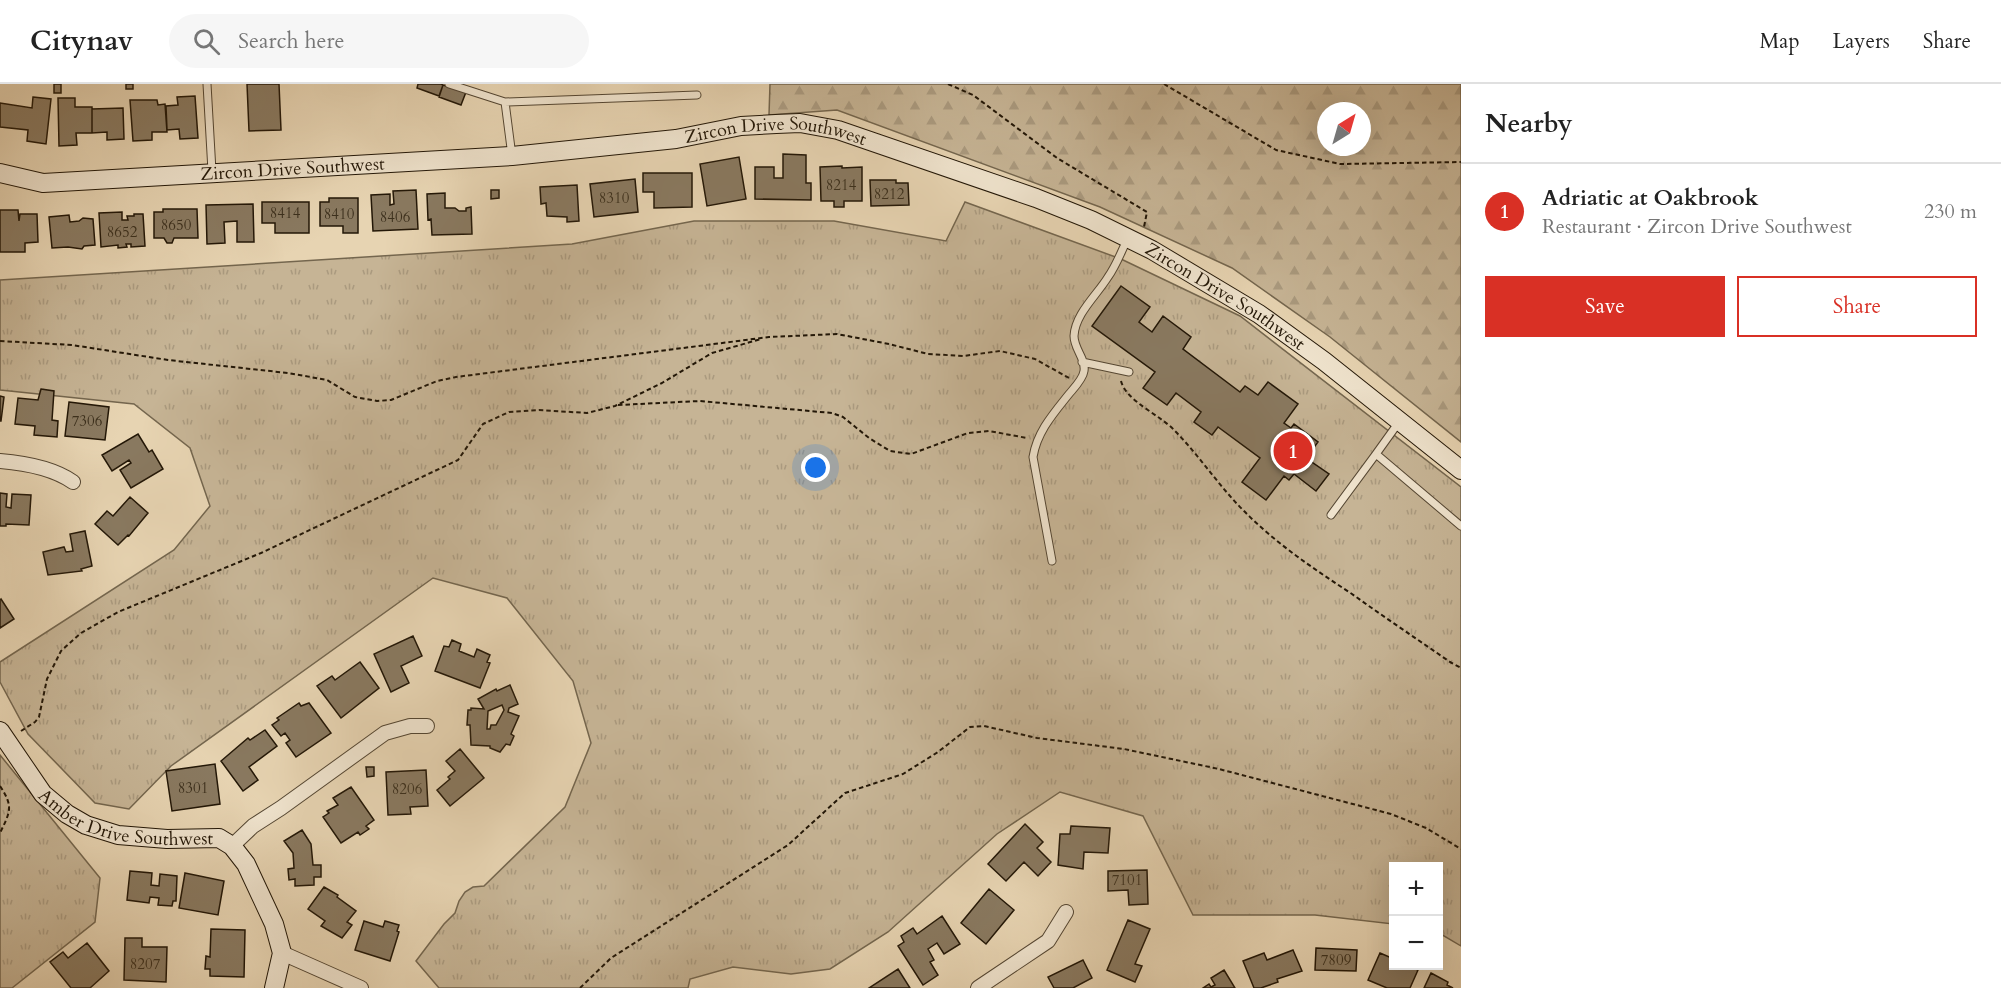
<!DOCTYPE html>
<meta charset="utf-8">
<style>
body{margin:0;font-family:Cardo,serif;background:#f6f6f6;color:#222}
.controls{position:absolute;right:18px;bottom:18px;display:grid;overflow:hidden;border-radius:0px;box-shadow:0 6px 24px #0002}
.controls button{width:54px;height:54px;display:grid;place-items:center;padding:0;border:0;border-bottom:2px solid #e0e0e0;background:#fff;color:#222;font:30px sans-serif}
.compass{position:absolute;left:1317px;top:18px;width:54px;height:54px;border-radius:50%;background:#fff;box-shadow:0 6px 24px #0002;rotate:37deg}
.you{position:absolute;left:816px;top:384px;width:21px;height:21px;margin:-15px;border:4px solid #fff;border-radius:50%;background:#1a73e8;box-shadow:0 0 0 9px #1a73e833}
.badge{display:grid;place-items:center;width:39px;height:39px;border-radius:50%;background:#d93025;color:#fff;font-size:20px;font-weight:700}
.pin{position:absolute;translate:-50% -50%;border:3px solid #fff;box-shadow:0 2px 6px #0006}
.list{margin:0;padding:0;list-style:none}
h2{display:flex;justify-content:space-between;align-items:center;height:78px;margin:0;padding:0 24px;font-size:26px}
h2 small{font-size:20px;font-weight:400;color:#767676}
.list li{display:grid;grid-template-columns:39px 1fr auto;gap:18px;align-items:center;box-sizing:border-box;height:96px;padding:0 24px;border-top:2px solid #e0e0e0}
.list b{display:block;font-size:22px;white-space:nowrap}
.list p{margin:0;font-size:20px;white-space:nowrap;color:#767676}
.list em{font-size:20px;font-style:normal;color:#767676}
.actions{display:flex;gap:12px;padding:18px 24px}
.actions a{flex:1;padding:14px 0;border:2px solid #d93025;border-radius:0px;text-align:center;font-size:21px;color:#d93025}
.actions .main{background:#d93025;color:#fff}
.icon{flex:none;width:33px;height:33px;fill:none;stroke:currentColor;stroke-width:2;stroke-linecap:round;stroke-linejoin:round}
.map{position:relative;flex:none;width:1461px;height:904px;overflow:hidden}
header{display:flex;align-items:center;gap:36px;box-sizing:border-box;height:84px;padding:0 30px;background:#fff;border-bottom:2px solid #e0e0e0}
header strong{font-size:28px}
nav{display:flex;gap:33px;margin-inline-start:auto;font-size:21px}
.search{width:420px;height:54px;background:#f6f6f6;display:flex;align-items:center;gap:15px;box-sizing:border-box;padding:0 21px;border-radius:33px;color:#767676;font-size:22px}
main{display:flex}
aside{flex:1;background:#fff}
.map>svg:first-child{display:block}
.grass{fill:url(#grass-tufts);stroke:#74664e;stroke-width:1.5}
.forest{fill:url(#forest-firs);stroke:#74664e;stroke-width:1.5;fill-rule:evenodd}
.building{fill:#897960;stroke:#231707;stroke-width:1.5;fill-rule:evenodd}
.lines{fill:none;stroke-linecap:round;stroke-linejoin:round}
.lane-casing{stroke:#544632;stroke-width:9}
.street-casing{stroke:#544632;stroke-width:16}
.secondary-casing{stroke:#231707;stroke-width:20}
.path{stroke:#231707;stroke-width:2;stroke-dasharray:4.5 3;stroke-linecap:butt}
.lane{stroke:#efe3cd;stroke-width:7}
.street{stroke:#efe3cd;stroke-width:14}
.secondary{stroke:#efe3cd;stroke-width:18}
.labels{text-anchor:middle;stroke-width:4.5;stroke-linejoin:round;paint-order:stroke}
.number-label{font-size:15px;fill:#3c301d}
.street-label{font-size:18px;fill:#231707;stroke:#efe3cd}
</style>
<header>
<strong>Citynav</strong>
<div class="search"><svg class="icon" aria-label="search" viewBox="0 0 24 24"><circle cx="10" cy="10" r="6"/><path d="M15 15l6 6"/></svg>Search here</div>
<nav><a>Map</a><a>Layers</a><a>Share</a></nav>
</header>
<main>
<div class="map">
<svg width="1461" height="904" viewBox="0 0 1461 904">
<defs>
<pattern id="grass-tufts" width="24" height="20" patternUnits="userSpaceOnUse" patternTransform="scale(1.5)"><rect width="24" height="20" fill="#c6b495"/><path d="M3 7l-1-3M5 7V3M7 7l1-3M15 17l-1-3M17 17v-4M19 17l1-3" fill="none" stroke="#aa9a7f"/></pattern>
<pattern id="forest-firs" width="22" height="20" patternUnits="userSpaceOnUse" patternTransform="scale(1.5)"><rect width="22" height="20" fill="#c6b495"/><path d="M5 1l3.5 6h-7zM16 11l3.5 6h-7z" fill="#aa9a7f"/></pattern>
</defs>
<rect width="100%" height="100%" fill="#e7d4b2"/>
<filter id="stains"><feTurbulence type="fractalNoise" baseFrequency=".00333" numOctaves="4"/><feColorMatrix values="0 0 0 0 .2 0 0 0 0 .09 0 0 0 0 .02 0 0 0 .5 -.17"/></filter>
<radialGradient id="worn" r=".72"><stop offset=".6" stop-color="#630" stop-opacity="0"/><stop offset="1" stop-color="#630" stop-opacity=".3"/></radialGradient>
<path class="grass" d="M 965,118 L 1121,175 L 1240,232 L 1461,403 L 1461,862 L 1439,849 L 1438,782 L 1394,782 L 1393,840 L 1315,831 L 1193,831 L 1143,732 L 1060,708 L 997,750 L 888,848 L 830,885 L 791,890 L 733,883 L 690,895 L 688,904 L 439,904 L 416,877 L 444,840 L 455,829 L 459,817 L 465,808 L 473,803 L 484,802 L 565,723 L 591,659 L 573,597 L 507,514 L 433,494 L 171,682 L 129,725 L 95,719 L 28,650 L 0,598 L 0,578 L 174,466 L 210,422 L 190,364 L 134,320 L 0,306 L 0,196 L 572,160 L 694,137 L 834,137 L 946,157 Z
M 0,671 L 100,794 L 95,838 L 12,904 L 0,904 Z"/>
<path class="forest" d="M 770,0 L 1461,0 L 1461,358 L 1330,253 L 1232,184 L 1100,123 L 837,26 L 769,31 ZM 1326,27 L 1362,27 L 1362,63 L 1326,63 Z"/>
<path class="building" d="M 54,0 L 61,0 L 61,9 L 54,9 Z
M 126,0 L 133,0 L 133,5 L 126,5 Z
M 247,0 L 279,0 L 281,46 L 249,47 Z
M 418,0 L 441,0 L 443,1 L 439,12 L 417,4 Z
M 443,1 L 466,8 L 461,21 L 439,13 Z
M 195,12 L 198,54 L 180,55 L 179,45 L 167,46 L 166,22 L 178,21 L 177,13 Z
M 33,13 L 51,15 L 46,60 L 27,57 L 28,46 L 0,43 L 0,19 L 32,24 Z
M 58,14 L 75,14 L 75,23 L 92,23 L 92,49 L 76,49 L 77,61 L 59,62 Z
M 130,16 L 157,16 L 158,21 L 165,20 L 167,48 L 152,48 L 152,56 L 133,57 Z
M 123,24 L 124,55 L 107,56 L 107,48 L 92,49 L 92,25 Z
M 783,70 L 806,71 L 806,99 L 811,99 L 811,116 L 755,115 L 755,83 L 774,83 L 774,94 L 783,94 Z
M 739,73 L 746,115 L 707,122 L 700,80 Z
M 842,82 L 842,84 L 862,83 L 862,117 L 844,117 L 844,123 L 834,123 L 834,117 L 821,117 L 820,83 Z
M 643,89 L 692,89 L 692,123 L 654,124 L 654,108 L 643,108 Z
M 635,95 L 638,128 L 594,133 L 590,100 Z
M 870,96 L 896,96 L 896,99 L 908,99 L 909,121 L 871,122 Z
M 577,101 L 579,137 L 567,138 L 567,133 L 547,132 L 546,119 L 541,120 L 540,103 Z
M 416,106 L 418,145 L 373,147 L 371,111 L 390,110 L 390,121 L 394,120 L 393,107 Z
M 491,106 L 499,106 L 499,114 L 491,115 Z
M 445,109 L 445,124 L 455,124 L 459,127 L 466,127 L 466,124 L 471,123 L 472,150 L 432,151 L 431,135 L 428,136 L 427,110 Z
M 329,114 L 358,114 L 358,149 L 343,149 L 343,142 L 320,142 L 320,118 L 329,118 Z
M 262,118 L 309,118 L 309,149 L 275,149 L 275,139 L 262,139 Z
M 253,120 L 254,158 L 237,158 L 237,137 L 224,138 L 225,159 L 207,160 L 206,121 Z
M 163,125 L 197,125 L 198,154 L 174,154 L 172,159 L 167,159 L 164,154 L 154,154 L 154,128 L 163,128 Z
M 0,126 L 18,126 L 19,137 L 20,130 L 37,130 L 38,158 L 25,159 L 25,168 L 0,168 Z
M 122,128 L 122,136 L 128,136 L 127,132 L 134,132 L 134,130 L 143,130 L 145,162 L 131,163 L 131,160 L 126,160 L 127,163 L 118,164 L 118,161 L 101,163 L 99,129 Z
M 69,131 L 70,138 L 79,137 L 83,134 L 93,135 L 95,161 L 84,162 L 82,165 L 68,163 L 52,164 L 49,133 Z
M 1121,202 L 1150,223 L 1139,238 L 1152,248 L 1163,232 L 1191,253 L 1183,265 L 1240,308 L 1245,302 L 1258,311 L 1268,298 L 1298,320 L 1284,339 L 1291,344 L 1294,340 L 1318,358 L 1306,374 L 1329,390 L 1316,407 L 1294,390 L 1289,396 L 1284,392 L 1266,416 L 1242,398 L 1260,374 L 1218,343 L 1212,351 L 1194,338 L 1201,328 L 1176,309 L 1167,321 L 1143,304 L 1155,288 L 1092,242 Z
M 41,305 L 54,307 L 52,336 L 58,337 L 57,353 L 34,351 L 35,342 L 15,340 L 18,314 L 38,316 Z
M 0,312 L 4,313 L 1,337 L 0,337 Z
M 69,318 L 109,323 L 105,356 L 65,352 Z
M 138,350 L 149,368 L 152,366 L 163,385 L 131,404 L 120,386 L 131,379 L 129,376 L 112,387 L 102,371 Z
M 0,409 L 7,410 L 6,423 L 11,424 L 12,410 L 31,411 L 29,441 L 6,440 L 6,442 L 0,442 Z
M 130,413 L 148,429 L 129,452 L 128,451 L 118,461 L 95,440 L 107,427 L 113,432 Z
M 85,447 L 92,482 L 81,485 L 82,487 L 48,491 L 43,468 L 64,463 L 66,468 L 73,467 L 70,450 Z
M 1,515 L 14,535 L 0,544 L 0,516 Z
M 413,552 L 422,572 L 401,582 L 409,599 L 391,608 L 374,570 Z
M 452,556 L 461,560 L 459,567 L 474,573 L 477,565 L 490,571 L 487,578 L 490,579 L 480,604 L 435,587 L 444,562 L 449,563 Z
M 360,578 L 379,604 L 341,634 L 317,602 L 332,592 L 335,596 Z
M 510,601 L 518,620 L 509,624 L 508,628 L 519,632 L 511,650 L 514,652 L 510,661 L 506,660 L 500,668 L 490,664 L 490,662 L 471,661 L 470,641 L 467,641 L 468,626 L 471,626 L 471,624 L 484,625 L 478,615 L 496,605 L 497,607 ZM 502,621 L 504,626 L 496,641 L 491,641 L 490,645 L 487,645 L 488,627 Z
M 299,619 L 301,622 L 309,619 L 331,649 L 296,673 L 286,659 L 290,656 L 285,649 L 281,652 L 272,641 L 279,636 L 277,634 Z
M 265,646 L 277,662 L 249,683 L 258,696 L 243,707 L 221,677 L 248,654 L 250,656 Z
M 460,665 L 484,694 L 450,722 L 437,706 L 450,695 L 448,693 L 455,687 L 446,677 Z
M 215,680 L 220,720 L 172,727 L 166,687 Z
M 366,683 L 374,683 L 374,692 L 367,693 Z
M 426,686 L 428,722 L 410,723 L 411,730 L 388,731 L 386,688 Z
M 351,703 L 374,736 L 366,742 L 369,745 L 360,751 L 358,748 L 341,759 L 323,733 L 329,729 L 327,727 L 338,721 L 333,714 Z
M 1025,740 L 1043,758 L 1037,764 L 1051,778 L 1038,792 L 1024,778 L 1006,797 L 988,780 Z
M 1071,742 L 1110,744 L 1108,769 L 1084,768 L 1083,785 L 1058,781 L 1060,750 L 1070,750 Z
M 302,746 L 311,760 L 313,781 L 321,781 L 321,793 L 314,793 L 314,801 L 295,802 L 295,795 L 289,796 L 288,785 L 294,784 L 293,769 L 284,757 Z
M 1147,786 L 1148,820 L 1129,821 L 1128,806 L 1108,807 L 1108,787 Z
M 130,787 L 152,789 L 151,801 L 159,802 L 160,790 L 177,792 L 176,817 L 173,817 L 172,822 L 158,821 L 159,814 L 150,813 L 149,819 L 127,816 Z
M 185,789 L 224,797 L 218,831 L 179,824 Z
M 324,803 L 338,811 L 337,813 L 356,827 L 347,838 L 352,841 L 342,854 L 321,842 L 325,837 L 308,825 Z
M 989,805 L 1014,826 L 986,860 L 961,839 Z
M 942,832 L 960,860 L 944,870 L 937,859 L 928,865 L 934,876 L 930,878 L 938,891 L 923,901 L 898,862 L 904,858 L 901,852 L 913,844 L 917,850 Z
M 1128,836 L 1150,845 L 1135,880 L 1142,882 L 1135,898 L 1107,886 Z
M 364,837 L 383,843 L 385,837 L 399,841 L 397,847 L 399,848 L 390,877 L 355,866 Z
M 211,845 L 245,846 L 244,893 L 210,892 L 210,885 L 205,885 L 206,872 L 210,873 Z
M 125,854 L 142,854 L 142,863 L 167,863 L 166,898 L 124,896 Z
M 87,859 L 109,887 L 90,904 L 71,904 L 50,878 L 63,868 L 68,874 Z
M 1316,864 L 1357,866 L 1356,887 L 1315,886 Z
M 1293,866 L 1302,887 L 1277,895 L 1278,898 L 1261,904 L 1254,904 L 1243,877 L 1264,869 L 1267,876 Z
M 1380,869 L 1394,875 L 1394,882 L 1408,882 L 1418,886 L 1410,904 L 1387,904 L 1368,896 Z
M 1083,876 L 1092,894 L 1073,904 L 1054,904 L 1048,893 Z
M 898,885 L 910,904 L 869,904 Z
M 1224,886 L 1235,904 L 1203,904 L 1209,900 L 1211,903 L 1215,901 L 1211,894 Z
M 1431,889 L 1448,898 L 1447,901 L 1453,904 L 1424,904 Z"/>
<g class="lines">
<defs>
<path id="lane" d="M 207,0 L 212,87
M 449,0 L 505,18 L 697,11
M 505,18 L 512,72
M 1082,278 L 1129,288
M 1399,338 L 1376,370 L 1461,442
M 1331,431 L 1376,370
M 1052,477 L 1033,373 C 1037,348 1053,330 1069,310 C 1074,304 1083,295 1084,287 C 1086,275 1074,265 1074,252 C 1075,230 1097,211 1108,193 C 1116,182 1121,168 1127,156"/>
<path id="street" d="M 0,377 C 24,379 53,384 73,398
M 232,762 L 253,742 L 281,724 L 385,649 L 410,642 L 427,642
M 282,869 L 361,904
M 978,904 L 1048,857 L 1066,828"/>
<g id="secondary">
<path id="s1" d="M 0,89 L 43,99 L 512,72 L 676,55 L 741,42 L 776,40 L 800,39 L 838,46 L 1036,114 L 1091,136 L 1152,166 L 1259,230 L 1324,277 L 1461,386"/>
<path id="s2" d="M 0,647 L 43,710 L 67,730 L 86,741 L 118,751 L 167,755 L 219,754 L 232,762 L 246,780 L 274,840 L 282,869 L 274,904"/>
</g>
</defs>
<use href="#lane" class="lane-casing"/>
<use href="#street" class="street-casing"/>
<use href="#secondary" class="secondary-casing"/>
<path class="path" d="M 948,0 L 973,11 L 1057,74 L 1147,128 L 1144,143
M 1164,0 L 1276,66 L 1340,80 L 1461,78
M 0,257 L 72,261 L 168,276 L 288,289 L 327,296 L 355,313 L 377,317 L 391,316 L 437,297 L 456,293 L 769,253 L 837,250 L 889,260 L 928,270 L 963,272 L 1000,267 L 1035,275 L 1069,294
M 1121,297 C 1126,317 1160,331 1174,346 C 1199,371 1218,401 1243,426 C 1275,459 1314,485 1352,510 C 1384,533 1417,555 1450,578 L 1461,584
M 618,321 L 700,317 L 832,329 L 843,333 L 869,354 L 890,367 L 911,370 L 968,349 L 989,347 L 1027,354
M 21,647 L 35,638 L 39,633 L 47,595 L 61,567 L 81,549 L 118,528 L 261,469 L 458,376 L 483,340 L 509,328 L 539,326 L 587,329 L 615,322 L 662,299 L 712,269 L 761,255
M 0,702 C 14,723 10,728 0,749
M 580,904 L 611,874 L 788,761 L 845,709 L 903,690 L 938,668 L 970,643 L 984,642 L 1037,654 L 1124,665 L 1219,685 L 1391,730 L 1426,744 L 1461,765"/>
<use href="#lane" class="lane"/>
<use href="#street" class="street"/>
<use href="#secondary" class="secondary"/>
</g>
<g class="labels">
<g class="number-label">
<text x="841" y="106">8214</text>
<text x="889" y="115">8212</text>
<text x="614" y="119">8310</text>
<text x="285" y="134">8414</text>
<text x="339" y="135">8410</text>
<text x="395" y="138">8406</text>
<text x="176" y="146">8650</text>
<text x="122" y="153">8652</text>
<text x="87" y="342">7306</text>
<text x="193" y="709">8301</text>
<text x="407" y="710">8206</text>
<text x="1127" y="801">7101</text>
<text x="1336" y="881">7809</text>
<text x="145" y="885">8207</text>
</g>
<g class="street-label">
<text dy="6" stroke="none"><textPath href="#s1" startOffset="780">Zircon Drive Southwest</textPath></text>
<text dy="6" stroke="none"><textPath href="#s1" startOffset="294">Zircon Drive Southwest</textPath></text>
<text dy="6" stroke="none"><textPath href="#s1" startOffset="1266">Zircon Drive Southwest</textPath></text>
<text dy="6" stroke="none"><textPath href="#s2" startOffset="166">Amber Drive Southwest</textPath></text>
</g>
</g>
<rect width="100%" height="100%" filter="url(#stains)"/>
<rect width="100%" height="100%" fill="url(#worn)"/>
</svg>
<div class="controls">
<button>+</button>
<button>−</button>
</div>
<svg class="compass" viewBox="-18 -18 36 36"><path d="M0-13l5 13h-10z" fill="#e53935"/><path d="M0 13l5-13h-10z" fill="#767676"/></svg>
<div class="you"></div>
<div class="pin badge" style="left:1293px;top:367px">1</div>
</div>
<aside>
<h2>Nearby<small></small></h2>
<ul class="list">
<li><span class="badge">1</span><div><b>Adriatic at Oakbrook</b><p>Restaurant · Zircon Drive Southwest</p></div><em>230 m</em></li>
</ul>
<div class="actions"><a class="main">Save</a><a>Share</a></div>
</aside>
</main>
